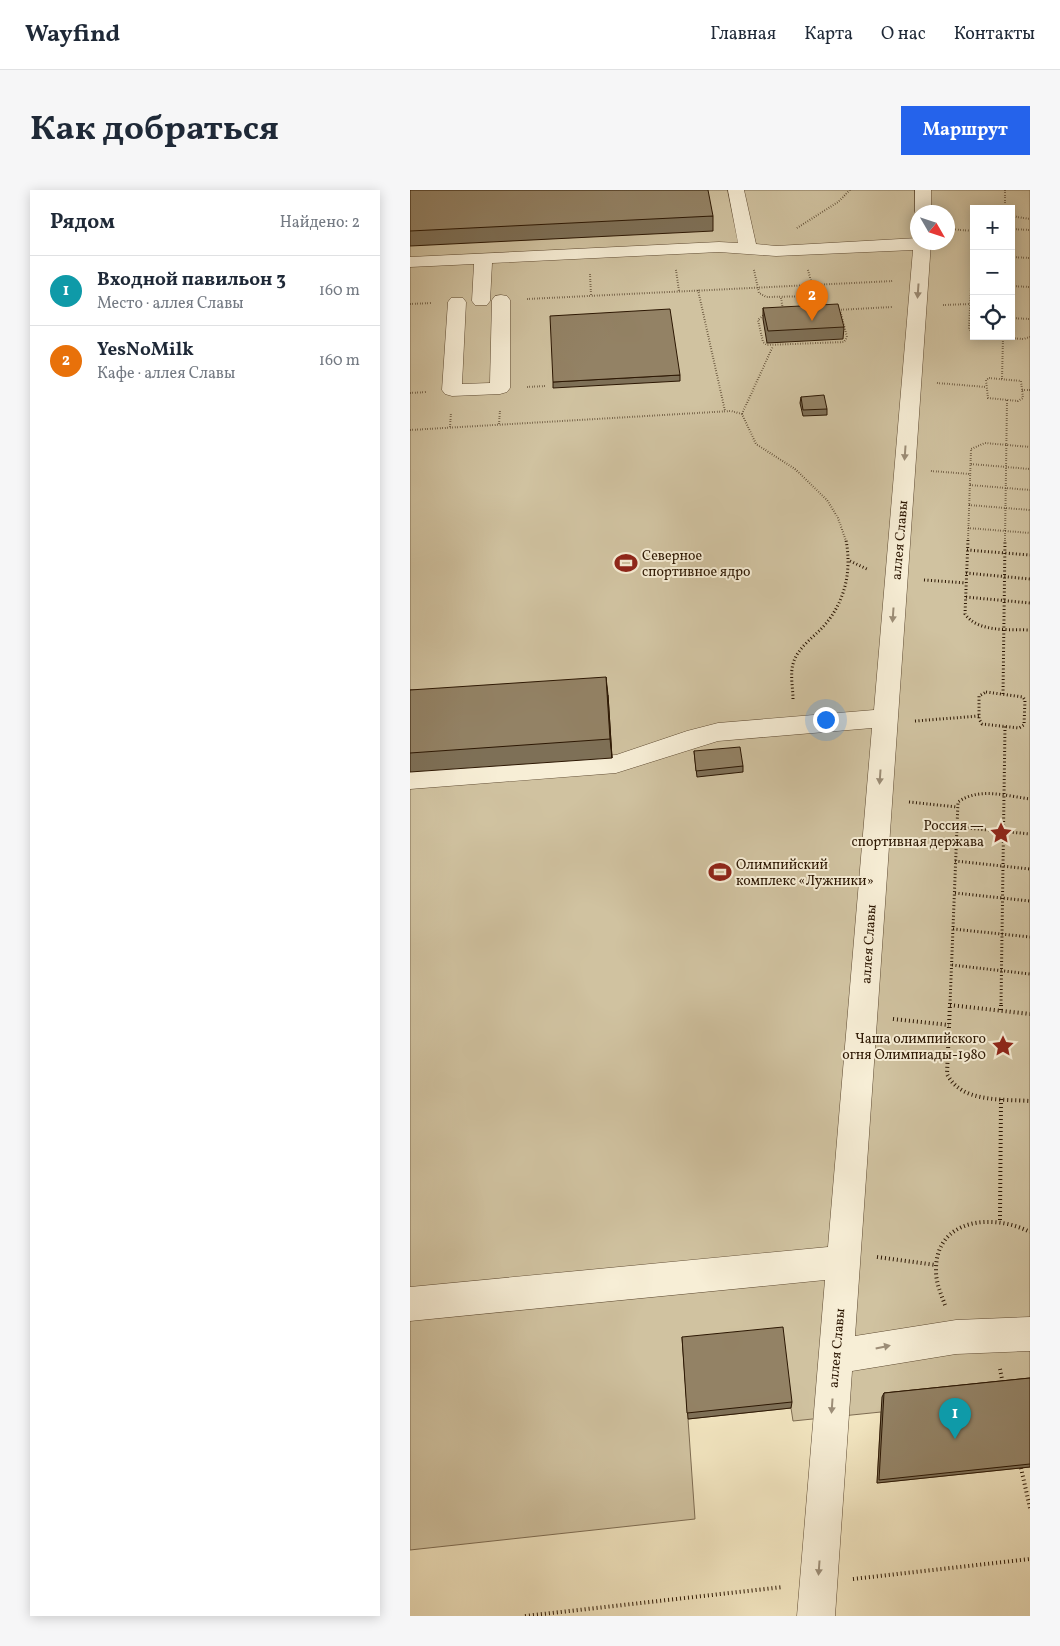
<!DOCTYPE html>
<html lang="ru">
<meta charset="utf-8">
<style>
body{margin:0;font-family:Vollkorn,serif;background:#f6f6f7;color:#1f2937}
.controls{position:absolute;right:15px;top:15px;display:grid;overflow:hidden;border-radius:0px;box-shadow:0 2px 12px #0003}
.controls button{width:45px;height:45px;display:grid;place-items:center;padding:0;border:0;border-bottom:1px solid #e0e1e3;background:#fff;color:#1f2937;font:25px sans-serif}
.compass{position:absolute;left:500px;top:15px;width:45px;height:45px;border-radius:50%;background:#fff;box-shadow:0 2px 12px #0003;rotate:129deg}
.you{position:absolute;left:415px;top:529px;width:18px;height:18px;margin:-12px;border:4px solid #fff;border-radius:50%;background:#1a73e8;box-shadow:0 0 0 8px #1a73e833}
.badge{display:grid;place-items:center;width:32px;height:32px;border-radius:50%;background:#2563eb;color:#fff;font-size:16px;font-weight:700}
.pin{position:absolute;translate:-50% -41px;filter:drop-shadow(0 1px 2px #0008)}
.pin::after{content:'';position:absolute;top:26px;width:18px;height:15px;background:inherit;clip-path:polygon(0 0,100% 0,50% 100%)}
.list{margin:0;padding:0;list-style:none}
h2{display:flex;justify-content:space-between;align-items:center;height:65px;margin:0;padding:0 20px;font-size:21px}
h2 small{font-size:16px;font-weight:400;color:#747a83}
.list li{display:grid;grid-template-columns:32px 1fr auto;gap:15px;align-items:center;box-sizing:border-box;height:70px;padding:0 20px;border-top:1px solid #e0e1e3}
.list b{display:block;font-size:19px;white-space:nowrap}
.list p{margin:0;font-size:16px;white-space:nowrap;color:#747a83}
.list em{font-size:16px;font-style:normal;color:#747a83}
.icon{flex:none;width:28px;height:28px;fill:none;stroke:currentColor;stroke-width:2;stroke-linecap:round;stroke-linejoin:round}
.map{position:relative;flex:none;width:620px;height:1426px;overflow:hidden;border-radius:0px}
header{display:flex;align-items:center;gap:30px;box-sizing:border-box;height:70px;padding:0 25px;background:#fff;border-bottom:1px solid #e0e1e3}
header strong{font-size:24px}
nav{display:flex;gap:28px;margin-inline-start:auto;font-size:18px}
.intro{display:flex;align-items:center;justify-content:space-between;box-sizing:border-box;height:120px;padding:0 30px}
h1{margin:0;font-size:35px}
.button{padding:12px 22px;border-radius:0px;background:#2563eb;color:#fff;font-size:18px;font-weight:700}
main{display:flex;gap:30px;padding:0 30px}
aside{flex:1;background:#fff;border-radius:0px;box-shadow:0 2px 12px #0003}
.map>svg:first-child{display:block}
.green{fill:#d0c2a0;stroke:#7e6c52;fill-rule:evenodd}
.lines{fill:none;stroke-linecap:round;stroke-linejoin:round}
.minor-casing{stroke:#5e4a32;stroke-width:1}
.path-far2{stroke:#2c1703;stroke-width:2;stroke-dasharray:0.5 2;stroke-linecap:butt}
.path-far1{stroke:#2c1703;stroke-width:3;stroke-dasharray:1 2.5;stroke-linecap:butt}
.path{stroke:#2c1703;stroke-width:4;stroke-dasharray:1 3;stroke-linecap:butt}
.minor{fill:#f7eed6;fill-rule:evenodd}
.wall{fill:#7e7057;stroke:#2c1703}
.shaded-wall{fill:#675b47;stroke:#2c1703}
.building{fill:#938265;stroke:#2c1703}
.oneway{fill:#9c8d77}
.labels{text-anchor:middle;stroke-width:4;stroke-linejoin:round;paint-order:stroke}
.street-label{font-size:14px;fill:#2c1703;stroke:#f7eed6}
.poi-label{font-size:14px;fill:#2c1703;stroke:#f7eed6;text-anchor:start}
</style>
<header>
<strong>Wayfind</strong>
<nav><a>Главная</a><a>Карта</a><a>О нас</a><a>Контакты</a></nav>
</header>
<div class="intro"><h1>Как добраться</h1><a class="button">Маршрут</a></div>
<main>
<aside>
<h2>Рядом<small>Найдено: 2</small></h2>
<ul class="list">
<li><span class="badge" style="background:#0f9aa8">1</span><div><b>Входной павильон 3</b><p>Место · аллея Славы</p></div><em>160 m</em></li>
<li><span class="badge" style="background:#e8710a">2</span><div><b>YesNoMilk</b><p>Кафе · аллея Славы</p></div><em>160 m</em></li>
</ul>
</aside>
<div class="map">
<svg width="620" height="1426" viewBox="0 0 620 1426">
<rect width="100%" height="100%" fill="#f2e5c0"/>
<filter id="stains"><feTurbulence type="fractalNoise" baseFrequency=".004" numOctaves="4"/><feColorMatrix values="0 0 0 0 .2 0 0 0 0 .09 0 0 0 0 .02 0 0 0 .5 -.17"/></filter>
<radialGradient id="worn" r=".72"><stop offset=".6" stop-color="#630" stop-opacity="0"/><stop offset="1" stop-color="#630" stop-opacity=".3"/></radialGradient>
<path class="green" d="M 0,0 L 620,0 L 620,1277 L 467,1293 L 471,1222 L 383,1231 L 381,1218 L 278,1229 L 285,1329 L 0,1360 ZM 564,19 L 601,19 L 601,146 L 564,146 ZM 508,22 L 538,22 L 538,52 L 508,52 Z"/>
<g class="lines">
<defs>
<path id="minor" d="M 318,0 L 334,0 L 346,54 L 366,56 L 508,48 L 508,52 L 521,52 L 445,1146 L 546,1130 L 620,1127 L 620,1161 L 546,1164 L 442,1181 L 425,1426 L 387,1426 L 415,1090 L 0,1131 L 0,1097 L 418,1057 L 462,538 L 308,551 L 206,583 L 0,599 L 0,579 L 206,565 L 277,541 L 308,533 L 464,520 L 503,60 L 366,66 L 309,62 L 82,73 L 80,111 L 77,115 L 65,115 L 62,111 L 64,74 L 0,77 L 0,67 L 309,52 L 328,53 Z
M 505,0 L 521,0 L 521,22 L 508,22 L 507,26 L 505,22 Z
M 91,105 L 97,106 L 100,110 L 100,198 L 97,202 L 90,204 L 42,206 L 35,204 L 32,200 L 38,112 L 41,108 L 53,108 L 56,112 L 52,194 L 80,193 L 82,110 L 85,106 Z"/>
</defs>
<use href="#minor" class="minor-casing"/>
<path class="path-far2" d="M 595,0 L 595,19
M 601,26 L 620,29
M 564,33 L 559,139 L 564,144
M 387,38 L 428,12 L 440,0
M 538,39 L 564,41
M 601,39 L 620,40
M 601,67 L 620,68
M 266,80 L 269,101
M 344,80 L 349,103 L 356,107 L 408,106
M 398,80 L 402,95
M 180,84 L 181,105
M 406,94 L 412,118
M 601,96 L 620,97
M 288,100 L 315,221
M 371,108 L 373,120
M 117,109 L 483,91
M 0,114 L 21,113
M 533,115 L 560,114
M 426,120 L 482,117
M 355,124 L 348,130 L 353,152 L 357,155 L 434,152 L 437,147 L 430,120
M 601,128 L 620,129
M 570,146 L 613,149 L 620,147
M 579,188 L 611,191 L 613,208 L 608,211 L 578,208 L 576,190 Z
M 592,189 L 593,147
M 527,193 L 576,197
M 117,197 L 136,196
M 612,200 L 620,200
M 0,203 L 17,202
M 332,224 L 363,156
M 89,234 L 90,220
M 40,237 L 41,222
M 0,240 L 321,221 L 332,224 L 346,254 L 385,279 L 417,310 L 428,328 L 436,351
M 561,274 L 620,279
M 521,281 L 560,284
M 560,295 L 620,300
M 559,315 L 620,320
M 558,338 L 620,343
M 558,351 L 561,259 L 575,253 L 620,257
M 595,351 L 597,210"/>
<path class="path-far1" d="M 558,350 L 555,424 C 568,443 600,439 620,440
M 557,360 L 620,365
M 440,371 L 459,380
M 556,383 L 620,389
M 514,390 L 556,393
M 556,407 L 620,413
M 576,502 L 613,507 L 615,510 L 614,535 L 609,538 L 572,534 L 569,529 L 569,506 Z
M 593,504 L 595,350
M 383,509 C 383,498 380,485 383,474 C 387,459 401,449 411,439 C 435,414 442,382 436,350
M 505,531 L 569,526
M 499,612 L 547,617
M 547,637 L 620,644
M 545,671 L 620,679
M 545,703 L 620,711
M 543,739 L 620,747
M 542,775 L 620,784
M 540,814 L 548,612 C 569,597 597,606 620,609
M 591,814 L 595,536"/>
<path class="path" d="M 540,813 L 537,884 C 551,913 593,909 620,911
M 540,815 L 620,824
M 591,820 L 591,813
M 483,829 L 539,835
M 590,1030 L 591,908
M 467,1067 L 526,1075
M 535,1115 C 531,1104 526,1093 526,1081 C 525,1028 583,1023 620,1042
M 590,1179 L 593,1194
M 611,1278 L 620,1318
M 443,1389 L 620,1369
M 115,1426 L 373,1397"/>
<use href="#minor" class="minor"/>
</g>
<path class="wall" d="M 0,0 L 303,26 L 303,41 L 0,56 Z
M 353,118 L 434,137 L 433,149 L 357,153 L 353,129 Z
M 270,185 L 270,191 L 143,198 L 143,192 Z
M 391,207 L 417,219 L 417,225 L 393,226 L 390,213 Z
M 0,500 L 198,505 L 202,568 L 0,582 Z
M 284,561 L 333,576 L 333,582 L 287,587 Z
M 272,1147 L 382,1212 L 381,1218 L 278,1229 Z
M 620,1188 L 620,1277 L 467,1293 L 472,1207 L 474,1203 Z"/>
<path class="shaded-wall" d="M 196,487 L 198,505 L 202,568 L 200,549 Z"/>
<path class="building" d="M 0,0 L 298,0 L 303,26 L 0,41 Z
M 428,114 L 434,137 L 358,141 L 353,118 Z
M 260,119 L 270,185 L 143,192 L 140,126 Z
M 414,205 L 417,219 L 393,220 L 391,207 Z
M 196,487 L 200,549 L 0,563 L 0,500 Z
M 330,557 L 333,576 L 286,581 L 284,561 Z
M 373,1137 L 382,1212 L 277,1223 L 272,1147 Z
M 620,1188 L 620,1274 L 469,1290 L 474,1203 Z"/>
<defs><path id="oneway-solid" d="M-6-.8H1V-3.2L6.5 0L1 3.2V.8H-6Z" transform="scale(1.25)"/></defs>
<g class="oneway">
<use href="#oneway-solid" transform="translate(508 101) rotate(94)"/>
<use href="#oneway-solid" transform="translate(495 263) rotate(94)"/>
<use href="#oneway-solid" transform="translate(483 425) rotate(94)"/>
<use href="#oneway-solid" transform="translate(470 587) rotate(94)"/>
<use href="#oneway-solid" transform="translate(473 1157) rotate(-12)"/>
<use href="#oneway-solid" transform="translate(422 1216) rotate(94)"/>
<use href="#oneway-solid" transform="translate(409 1378) rotate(94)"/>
</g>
<defs>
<symbol id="stadium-bare" viewBox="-9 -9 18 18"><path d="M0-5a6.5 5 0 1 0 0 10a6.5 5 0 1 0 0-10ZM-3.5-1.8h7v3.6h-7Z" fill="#8f2418" stroke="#f7eed6" stroke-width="2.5" paint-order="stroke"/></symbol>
<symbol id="sight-bare" viewBox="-9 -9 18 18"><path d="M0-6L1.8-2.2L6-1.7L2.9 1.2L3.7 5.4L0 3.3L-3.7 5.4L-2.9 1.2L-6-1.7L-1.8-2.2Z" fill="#8f2418" stroke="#f7eed6" stroke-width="2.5" paint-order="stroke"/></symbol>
</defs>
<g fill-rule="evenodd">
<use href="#stadium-bare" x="200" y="357" width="32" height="32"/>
<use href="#sight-bare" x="575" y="627" width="32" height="32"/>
<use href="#stadium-bare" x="294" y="666" width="32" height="32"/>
<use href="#sight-bare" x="577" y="840" width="32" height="32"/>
</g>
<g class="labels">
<g class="street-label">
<text transform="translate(489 350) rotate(-85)" y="5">аллея Славы</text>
<text transform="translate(458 754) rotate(-86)" y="5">аллея Славы</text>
<text transform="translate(426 1158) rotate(-85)" y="5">аллея Славы</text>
</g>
<g class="poi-label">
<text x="232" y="370">Северное<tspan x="232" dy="16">спортивное ядро</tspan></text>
<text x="574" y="640" text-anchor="end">Россия —<tspan x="574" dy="16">спортивная держава</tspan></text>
<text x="326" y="679">Олимпийский<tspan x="326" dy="16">комплекс «Лужники»</tspan></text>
<text x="576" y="853" text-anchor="end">Чаша олимпийского<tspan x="576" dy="16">огня Олимпиады-1980</tspan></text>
</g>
</g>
<rect width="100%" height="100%" filter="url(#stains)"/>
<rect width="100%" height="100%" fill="url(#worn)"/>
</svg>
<div class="controls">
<button>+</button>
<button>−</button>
<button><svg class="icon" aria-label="locate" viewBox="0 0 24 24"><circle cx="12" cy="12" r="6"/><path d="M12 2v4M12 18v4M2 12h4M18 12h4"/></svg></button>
</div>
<svg class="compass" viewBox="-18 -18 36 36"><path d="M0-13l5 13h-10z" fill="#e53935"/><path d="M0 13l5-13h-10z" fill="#747a83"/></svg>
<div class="you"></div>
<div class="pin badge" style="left:545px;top:1249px;background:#0f9aa8">1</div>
<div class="pin badge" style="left:402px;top:131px;background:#e8710a">2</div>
</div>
</main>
